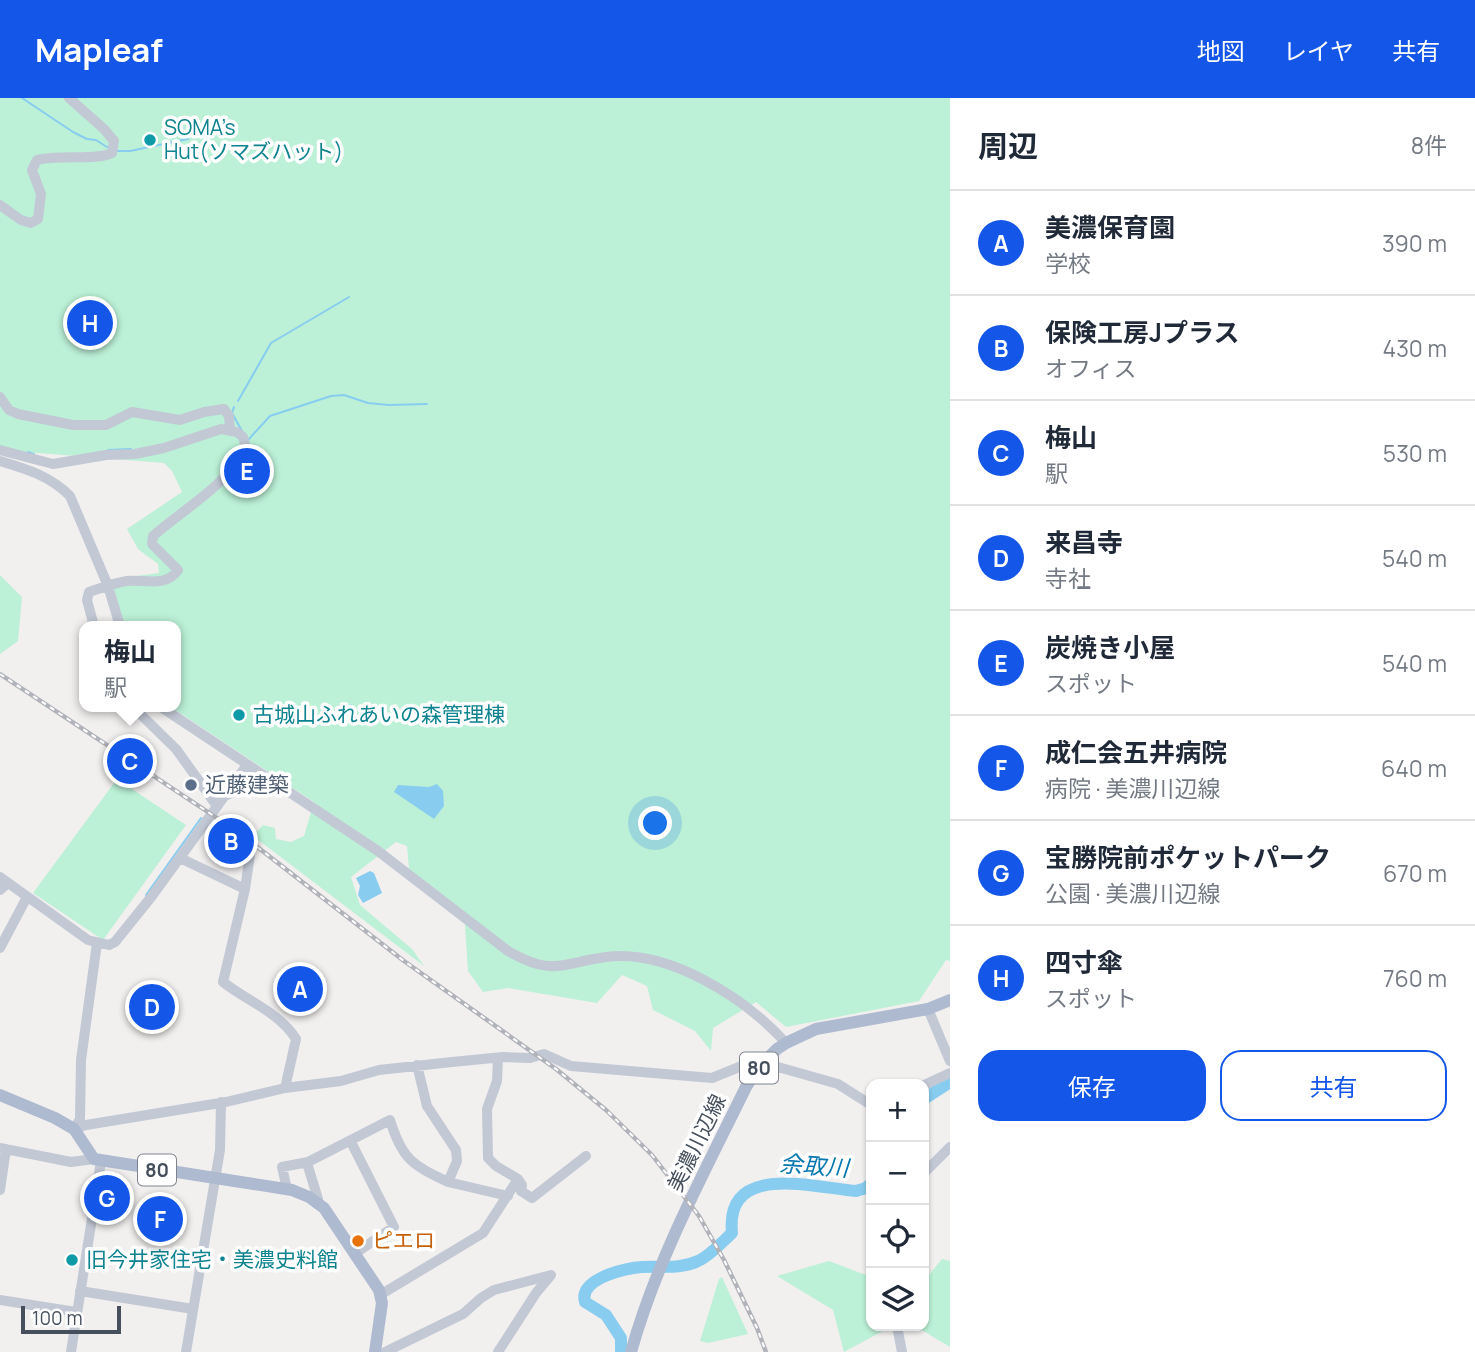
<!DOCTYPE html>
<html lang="ja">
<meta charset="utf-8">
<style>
body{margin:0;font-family:Manrope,"Noto Sans JP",sans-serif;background:#f2f2f3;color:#1f2937}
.controls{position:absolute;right:21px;bottom:21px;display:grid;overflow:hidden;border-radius:14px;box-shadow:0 2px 5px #0004}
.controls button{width:63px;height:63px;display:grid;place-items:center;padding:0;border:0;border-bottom:2px solid #e0e1e3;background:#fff;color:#1f2937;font:35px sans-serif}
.scale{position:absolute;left:21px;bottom:18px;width:100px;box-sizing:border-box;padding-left:7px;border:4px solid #46505d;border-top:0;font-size:19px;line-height:24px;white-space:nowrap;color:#46505d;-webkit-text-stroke:5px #fff;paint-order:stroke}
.you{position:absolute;left:656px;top:726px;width:24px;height:24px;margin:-18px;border:5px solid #fff;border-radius:50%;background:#1a73e8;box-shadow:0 0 0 10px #1a73e833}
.badge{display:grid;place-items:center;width:46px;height:46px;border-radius:50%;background:#1356e8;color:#fff;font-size:23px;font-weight:700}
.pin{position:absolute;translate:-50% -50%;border:4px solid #fff;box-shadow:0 2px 7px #0006}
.popup{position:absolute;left:79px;top:523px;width:102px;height:91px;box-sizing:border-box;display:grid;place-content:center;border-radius:14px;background:#fff;filter:drop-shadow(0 2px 5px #0005);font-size:23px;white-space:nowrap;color:#747a83}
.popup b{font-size:26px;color:#1f2937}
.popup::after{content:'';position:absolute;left:50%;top:100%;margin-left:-14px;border:14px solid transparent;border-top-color:#fff}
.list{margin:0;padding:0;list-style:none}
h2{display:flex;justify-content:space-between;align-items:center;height:91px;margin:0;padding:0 28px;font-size:30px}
h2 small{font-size:23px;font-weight:400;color:#747a83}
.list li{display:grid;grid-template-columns:46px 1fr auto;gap:21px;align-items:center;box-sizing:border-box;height:105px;padding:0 28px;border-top:2px solid #e0e1e3}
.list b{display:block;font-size:26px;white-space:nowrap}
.list p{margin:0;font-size:23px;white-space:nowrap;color:#747a83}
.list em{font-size:23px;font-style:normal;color:#747a83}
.actions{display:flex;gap:14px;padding:21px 28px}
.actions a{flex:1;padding:16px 0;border:2px solid #1356e8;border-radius:21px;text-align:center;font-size:24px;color:#1356e8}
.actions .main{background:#1356e8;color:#fff}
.icon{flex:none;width:38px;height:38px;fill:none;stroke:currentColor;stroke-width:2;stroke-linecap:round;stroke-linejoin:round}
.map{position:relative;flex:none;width:950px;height:1254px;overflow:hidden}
header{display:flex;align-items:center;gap:42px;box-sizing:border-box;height:98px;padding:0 35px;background:#1356e8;color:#fff}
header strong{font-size:33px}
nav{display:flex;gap:38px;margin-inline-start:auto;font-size:24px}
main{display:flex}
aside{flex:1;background:#fff}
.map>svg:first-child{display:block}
.green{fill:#bcf1d7}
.water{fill:#88cdef}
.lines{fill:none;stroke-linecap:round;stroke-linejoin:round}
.stream{stroke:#88cdef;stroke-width:2}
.river{stroke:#88cdef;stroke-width:12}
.minor{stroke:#c2c9d5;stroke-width:10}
.major{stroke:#aebacf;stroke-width:12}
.rail-casing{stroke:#b1b3ba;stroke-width:4.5}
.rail{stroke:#fff;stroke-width:2;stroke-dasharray:5;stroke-linecap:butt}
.culture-dot{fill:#0f9aa8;stroke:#fff;stroke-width:2.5}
.service-dot{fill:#5c6f8a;stroke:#fff;stroke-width:2.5}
.food-dot{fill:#e8710a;stroke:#fff;stroke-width:2.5}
.labels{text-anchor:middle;stroke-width:7;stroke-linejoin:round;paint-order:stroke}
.shield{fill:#fff;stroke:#7e848e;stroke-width:2}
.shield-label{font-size:19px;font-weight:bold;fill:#46505d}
.culture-label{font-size:21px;fill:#0d838f;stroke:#fff;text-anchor:start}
.service-label{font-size:21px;fill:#4e5e75;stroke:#fff;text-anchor:start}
.street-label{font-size:21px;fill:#46505d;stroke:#fff}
.food-label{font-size:21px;fill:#c56008;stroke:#fff;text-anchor:start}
.water-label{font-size:23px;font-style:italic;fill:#0777af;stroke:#fff}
</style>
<header>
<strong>Mapleaf</strong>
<nav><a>地図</a><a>レイヤ</a><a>共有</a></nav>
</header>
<main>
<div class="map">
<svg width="950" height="1254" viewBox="0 0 950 1254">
<rect width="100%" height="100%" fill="#f2efef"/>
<path class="green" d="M 0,0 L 950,0 L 950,863 L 946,862 L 919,903 L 786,929 L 756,904 L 713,930 L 711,953 L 695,933 L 653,912 L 647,888 L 622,877 L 597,905 L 508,890 L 483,894 L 468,873 L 464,813 L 409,771 L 407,748 L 396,744 L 351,779 L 360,807 L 412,851 L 424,868 L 253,738 L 263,727 L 275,730 L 276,741 L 291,744 L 304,738 L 314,704 L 171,609 L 176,609 L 176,528 L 122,528 L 106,482 L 159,475 L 158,466 L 138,451 L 127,431 L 182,394 L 172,373 L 164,365 L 0,352 Z
M 0,477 L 22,499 L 18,543 L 0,556 Z
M 117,681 L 186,727 L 103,842 L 33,795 Z
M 942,1161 L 950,1163 L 950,1249 L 915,1228 L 924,1228 L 924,1183 Z
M 829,1163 L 871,1179 L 871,1228 L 892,1228 L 844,1254 L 833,1212 L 777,1178 Z
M 722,1179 L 748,1236 L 708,1245 L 700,1243 L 719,1181 Z"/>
<path class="water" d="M 437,686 L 443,693 L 444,708 L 434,721 L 394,694 L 398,687 L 429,689 Z
M 370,773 L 374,775 L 382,795 L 363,805 L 358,797 L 360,788 L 356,780 Z"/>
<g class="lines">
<path class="stream" d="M 22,0 L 73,34 L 87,41 L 96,42 L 107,49
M 196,39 L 219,32
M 117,53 L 130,53 L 188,41
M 238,303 L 271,245 L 349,199
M 234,309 L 232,315 L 242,333
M 248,342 L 270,318 L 331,298 L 344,297 L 368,305 L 389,307 L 427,306
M 108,352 L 131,351
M 28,354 L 34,356
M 226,384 L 237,373 L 247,358
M 146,797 L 201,720"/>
<path class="river" d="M 924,1001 L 950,984
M 621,1254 L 621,1240 L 606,1217 L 585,1204 C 579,1183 616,1173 633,1170 C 655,1166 677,1173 698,1163 C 710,1158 722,1144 732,1135 C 725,1064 812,1089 856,1093 L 866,1090 L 871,1085"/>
<path class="minor" d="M 0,107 L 21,122 L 31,125 L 38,121 L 41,96 L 32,72 L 37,62 C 59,56 96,63 112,55 L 114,43 L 104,31 L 69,0
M 0,299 L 9,312 L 18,316 L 73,327 L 106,327 L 132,314 L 180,322 L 204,314 L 224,311 L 229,318 L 230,332
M 0,352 L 53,366 L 106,357 L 135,356 L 164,350 L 221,331 L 237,334 L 243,339 L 246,350 C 225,389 185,410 153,438 L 152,446 L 178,472 C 166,490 144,481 127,483 C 114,485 101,490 89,494 L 87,502 L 94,528
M 0,363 C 27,371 50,378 70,398 L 108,488 L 120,528
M 133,609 L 176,651 L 217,708
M 161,609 L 378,753 L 508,853 C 553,879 561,865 606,859 C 669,851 745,900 786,945
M 227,697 C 243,687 257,685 275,689
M 180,760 L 245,791 L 223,884 C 247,903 279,914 296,941 L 285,990
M 0,779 L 88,842 L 109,847 L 115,844 L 152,798 L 247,667
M 245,791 L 251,750
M 0,792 L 8,785
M 0,850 L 27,799
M 928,911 L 950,963
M 498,960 L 497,983 L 487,1011 L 488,1060 L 496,1068 L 518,1081
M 417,967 L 427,1008 L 456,1052 L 457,1063 L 448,1084 L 508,1098
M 924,987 L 950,975
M 74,1031 L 86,1027 L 226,1004 L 285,990 L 341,983 L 379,972 L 452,964 L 503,959 L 530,960 L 544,956 L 571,968 L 712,980 L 749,965 L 762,975 L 778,969 L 838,986 L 871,1007
M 74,1031 L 80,1021 L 81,962 L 97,845
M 351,1044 L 394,1129 L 354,1156
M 0,1050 L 71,1064 L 94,1061
M 307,1065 L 318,1101 L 316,1105
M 924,1075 L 950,1049
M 287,1091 L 282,1069 L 308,1064 L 390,1022 C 402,1061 412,1067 448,1084
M 0,1092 L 6,1051
M 80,1193 L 193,1211
M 380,1197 L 483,1135 L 518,1081 L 522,1087 L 521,1093 L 532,1100 L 586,1058
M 0,1202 L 76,1214
M 897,1228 L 902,1254
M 71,1254 L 101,1063
M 186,1254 L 220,1052 L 221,1004
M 385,1254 L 463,1216 L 481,1200 L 494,1192 L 551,1177
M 498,1254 L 536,1195 L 551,1177"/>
<path class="major" d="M 0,997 L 55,1020 L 74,1031 L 94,1061 L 292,1092 L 309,1099 L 324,1110 L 379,1192 L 382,1205 L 375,1254
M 631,1254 C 657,1161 704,1075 746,989 L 758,970 L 777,951 L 786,945 L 816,931 L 928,911 L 950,902"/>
<defs>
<path id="rail" d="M 0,576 L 238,734 L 404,863 L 556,971 L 606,1012 L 652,1057 L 699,1118 L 724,1162 L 757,1230 L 766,1254"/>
</defs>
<use href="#rail" class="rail-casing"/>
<use href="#rail" class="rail"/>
</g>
<g class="culture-dot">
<circle cx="150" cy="42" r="7"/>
<circle cx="239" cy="617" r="7"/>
<circle cx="72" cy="1162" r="7"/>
</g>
<circle class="service-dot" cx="191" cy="687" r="7"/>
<circle class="food-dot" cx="358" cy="1143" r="7"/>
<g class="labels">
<g class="shield">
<rect x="740" y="954.5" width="38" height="31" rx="5"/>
<rect x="138" y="1056.5" width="38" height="31" rx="5"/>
</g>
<g class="shield-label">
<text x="759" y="977">80</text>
<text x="157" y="1079">80</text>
</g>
<g class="culture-label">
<text x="164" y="37">SOMA’s<tspan x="164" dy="24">Hut(ソマズハット)</tspan></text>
<text x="253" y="624">古城山ふれあいの森管理棟</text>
<text x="86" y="1169">旧今井家住宅・美濃史料館</text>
</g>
<g class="service-label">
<text x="205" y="694">近藤建築</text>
</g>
<g class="street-label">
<text transform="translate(697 1045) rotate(-64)" y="7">美濃川辺線</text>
</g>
<g class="food-label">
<text x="372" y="1150">ピエロ</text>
</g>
<g class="water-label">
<text transform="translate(814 1068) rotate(4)" y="8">余取川</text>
</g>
</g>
</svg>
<div class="controls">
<button>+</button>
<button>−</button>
<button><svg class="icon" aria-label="locate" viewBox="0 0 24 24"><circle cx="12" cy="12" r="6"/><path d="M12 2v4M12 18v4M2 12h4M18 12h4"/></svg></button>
<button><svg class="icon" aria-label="layers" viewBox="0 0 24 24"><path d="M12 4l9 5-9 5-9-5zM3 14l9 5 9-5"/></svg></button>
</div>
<div class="scale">100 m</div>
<div class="you"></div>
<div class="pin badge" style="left:300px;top:891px">A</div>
<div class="pin badge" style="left:231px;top:743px">B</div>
<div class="pin badge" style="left:130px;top:663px">C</div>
<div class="popup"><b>梅山</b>駅</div>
<div class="pin badge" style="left:152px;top:909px">D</div>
<div class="pin badge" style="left:247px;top:373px">E</div>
<div class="pin badge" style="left:160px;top:1121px">F</div>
<div class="pin badge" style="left:107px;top:1100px">G</div>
<div class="pin badge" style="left:90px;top:225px">H</div>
</div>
<aside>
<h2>周辺<small>8件</small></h2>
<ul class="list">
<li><span class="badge">A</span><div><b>美濃保育園</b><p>学校</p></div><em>390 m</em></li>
<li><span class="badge">B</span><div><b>保険工房Jプラス</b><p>オフィス</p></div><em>430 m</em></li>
<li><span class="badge">C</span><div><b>梅山</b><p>駅</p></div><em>530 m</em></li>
<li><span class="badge">D</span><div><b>来昌寺</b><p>寺社</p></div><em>540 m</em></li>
<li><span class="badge">E</span><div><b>炭焼き小屋</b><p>スポット</p></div><em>540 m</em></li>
<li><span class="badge">F</span><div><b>成仁会五井病院</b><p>病院 · 美濃川辺線</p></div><em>640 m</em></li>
<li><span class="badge">G</span><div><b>宝勝院前ポケットパーク</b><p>公園 · 美濃川辺線</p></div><em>670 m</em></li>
<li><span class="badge">H</span><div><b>四寸傘</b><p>スポット</p></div><em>760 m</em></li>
</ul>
<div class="actions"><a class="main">保存</a><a>共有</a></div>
</aside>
</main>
